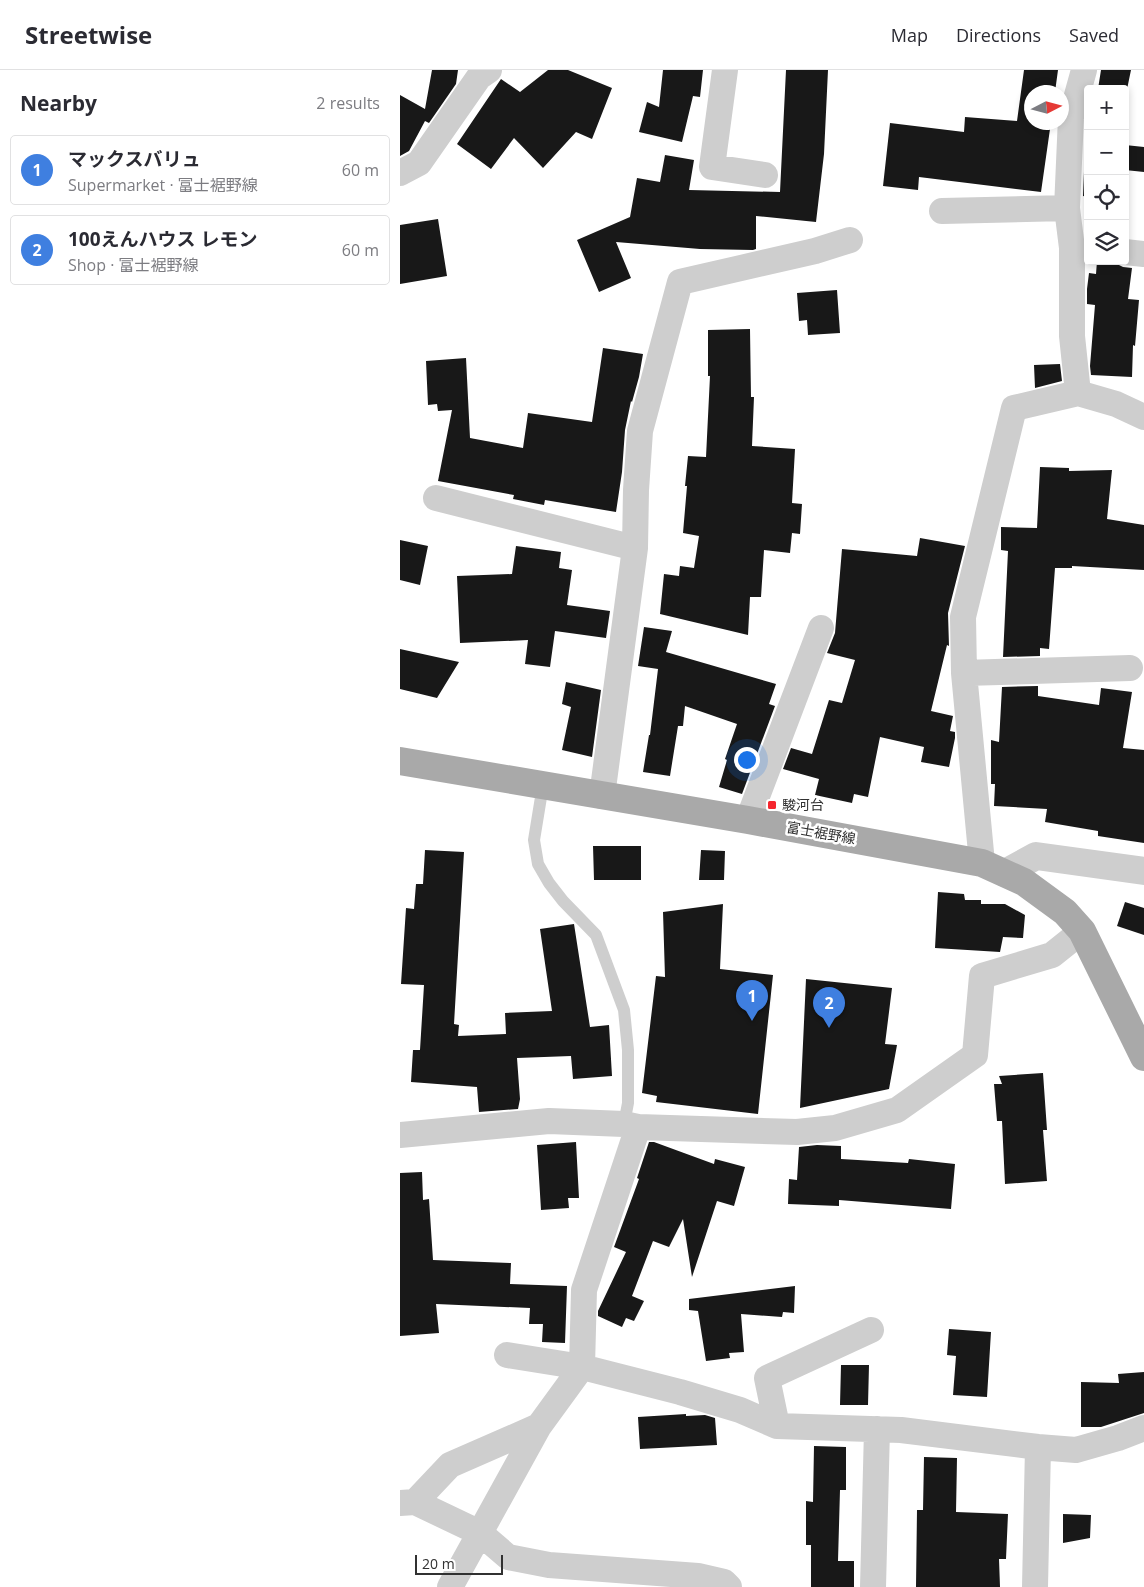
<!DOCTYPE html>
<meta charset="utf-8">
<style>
body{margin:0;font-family:"Open Sans","Noto Sans JP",sans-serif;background:#f2f2f3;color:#2b2b33}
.controls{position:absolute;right:15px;top:15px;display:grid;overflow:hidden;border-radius:5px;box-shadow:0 2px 8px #0003}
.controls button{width:45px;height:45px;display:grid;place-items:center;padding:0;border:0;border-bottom:1px solid #e1e1e2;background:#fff;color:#2b2b33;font:25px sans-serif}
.compass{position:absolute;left:624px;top:15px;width:45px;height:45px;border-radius:50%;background:#fff;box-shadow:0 2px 8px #0003;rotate:84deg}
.scale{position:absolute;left:15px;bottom:12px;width:88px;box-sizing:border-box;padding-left:5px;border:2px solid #313131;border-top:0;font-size:14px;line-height:18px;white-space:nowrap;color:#313131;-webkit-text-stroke:4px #fff;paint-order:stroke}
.you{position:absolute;left:346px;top:689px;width:18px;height:18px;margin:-12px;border:4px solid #fff;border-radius:50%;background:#1a73e8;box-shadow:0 0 0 8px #1a73e833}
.badge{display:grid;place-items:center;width:32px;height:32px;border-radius:50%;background:#111827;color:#fff;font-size:16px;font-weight:700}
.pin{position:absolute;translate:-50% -41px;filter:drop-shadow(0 1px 2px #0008)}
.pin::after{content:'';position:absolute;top:26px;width:18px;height:15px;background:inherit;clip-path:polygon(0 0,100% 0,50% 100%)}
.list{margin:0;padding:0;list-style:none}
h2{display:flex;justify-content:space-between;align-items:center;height:65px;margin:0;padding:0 20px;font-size:21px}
h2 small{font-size:16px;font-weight:400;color:#7c7c81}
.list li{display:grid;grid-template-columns:32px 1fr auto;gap:15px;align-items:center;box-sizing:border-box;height:70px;margin:0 10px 10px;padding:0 10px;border:1px solid #e1e1e2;border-radius:5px}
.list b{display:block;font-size:19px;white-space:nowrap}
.list p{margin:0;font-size:16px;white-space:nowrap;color:#7c7c81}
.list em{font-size:16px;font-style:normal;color:#7c7c81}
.icon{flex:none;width:28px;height:28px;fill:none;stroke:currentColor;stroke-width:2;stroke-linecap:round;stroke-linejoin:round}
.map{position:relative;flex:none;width:744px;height:1517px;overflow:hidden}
header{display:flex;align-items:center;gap:30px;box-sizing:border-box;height:70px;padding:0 25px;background:#fff;border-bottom:1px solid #e1e1e2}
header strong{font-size:24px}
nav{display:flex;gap:28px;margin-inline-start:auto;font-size:18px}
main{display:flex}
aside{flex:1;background:#fff}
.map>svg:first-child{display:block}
.building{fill:#181818}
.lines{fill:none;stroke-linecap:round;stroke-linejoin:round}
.service{stroke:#cecece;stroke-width:12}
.minor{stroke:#cecece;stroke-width:26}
.tertiary{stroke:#cecece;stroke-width:28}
.primary{stroke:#a9a9a9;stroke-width:28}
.poi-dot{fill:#f5262f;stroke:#fff;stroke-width:2}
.labels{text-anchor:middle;stroke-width:5;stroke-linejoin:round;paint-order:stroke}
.poi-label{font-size:14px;fill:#313131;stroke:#fff;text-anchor:start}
.street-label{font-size:14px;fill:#313131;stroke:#fff}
</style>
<header>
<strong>Streetwise</strong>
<nav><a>Map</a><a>Directions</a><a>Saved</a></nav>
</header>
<main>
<aside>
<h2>Nearby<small>2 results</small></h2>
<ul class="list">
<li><span class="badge" style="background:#3f7fe0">1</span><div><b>マックスバリュ</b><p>Supermarket · 富士裾野線</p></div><em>60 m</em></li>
<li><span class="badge" style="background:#3f7fe0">2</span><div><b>100えんハウス レモン</b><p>Shop · 富士裾野線</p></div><em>60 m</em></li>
</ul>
</aside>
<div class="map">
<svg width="744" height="1517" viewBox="0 0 744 1517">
<rect width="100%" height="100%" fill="#fff"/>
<path class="building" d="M 32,0 L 58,0 L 56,14 L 29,53 L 25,51 L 9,81 L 0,86 L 0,25 L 25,39 Z
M 148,0 L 168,0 L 212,18 L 192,69 L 176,62 L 143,98 L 114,68 L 91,99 L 57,74 L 101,9 L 120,22 Z
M 263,0 L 303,0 L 300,27 L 293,26 L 282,72 L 239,62 L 247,32 L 259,37 Z
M 386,0 L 428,0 L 424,84 L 416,152 L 356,146 L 356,179 L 353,180 L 300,179 L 216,172 L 231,208 L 199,222 L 177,170 L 230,147 L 237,108 L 260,112 L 265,85 L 294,90 L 289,120 L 380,122 Z
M 624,0 L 658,0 L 655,22 L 632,22 L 632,52 L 651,52 L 641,122 L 519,107 L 518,120 L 483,116 L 490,53 L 564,62 L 565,47 L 617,51 Z
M 701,0 L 731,0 L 725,29 L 725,19 L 698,19 Z
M 725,75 L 744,77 L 744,102 L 725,100 Z
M 688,78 L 688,127 L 683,126 L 684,102 Z
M 38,149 L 47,206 L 0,214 L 0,155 Z
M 697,191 L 715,193 L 723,197 L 732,198 L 728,229 L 739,230 L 735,276 L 733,275 L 732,307 L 691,305 L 690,296 L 695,235 L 687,234 L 687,219 L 689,203 L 696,204 Z
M 437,220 L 440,263 L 408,265 L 407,250 L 399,251 L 397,223 Z
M 350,259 L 351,327 L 354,327 L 352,376 L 395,379 L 392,433 L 402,434 L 400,464 L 392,463 L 390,483 L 364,480 L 361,527 L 350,527 L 348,565 L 260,544 L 264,504 L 279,506 L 280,496 L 294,498 L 299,466 L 283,463 L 287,416 L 285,416 L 288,386 L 306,387 L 310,306 L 308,306 L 308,260 Z
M 203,278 L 243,284 L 239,307 L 232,332 L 231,331 L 225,360 L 222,402 L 216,442 L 145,430 L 144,435 L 113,429 L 114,425 L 38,411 L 52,340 L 38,341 L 37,334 L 28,335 L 26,291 L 66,288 L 70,368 L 123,378 L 128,343 L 192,352 Z
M 660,294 L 662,311 L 635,318 L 634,295 Z
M 640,397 L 669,398 L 669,401 L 712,400 L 707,449 L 744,455 L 744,500 L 672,496 L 672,498 L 655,498 L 649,579 L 640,578 L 640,586 L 603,587 L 608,481 L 601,480 L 601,457 L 637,458 Z
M 520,468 L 565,476 L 548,543 L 549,576 L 547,575 L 531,641 L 553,646 L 550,661 L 555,662 L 555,668 L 549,697 L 521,692 L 524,677 L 480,667 L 468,727 L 454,724 L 452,733 L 415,725 L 419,709 L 383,699 L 391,678 L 412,684 L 429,630 L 442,633 L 455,590 L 427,583 L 435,563 L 442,479 L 517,486 Z
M 0,470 L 28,476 L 20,515 L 0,510 Z
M 116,476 L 161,482 L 159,498 L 172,500 L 167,535 L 210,541 L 206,568 L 155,561 L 150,597 L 125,594 L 128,570 L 60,573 L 57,506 L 112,504 Z
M 244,557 L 272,561 L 266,582 L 376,614 L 369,634 L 375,636 L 342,724 L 319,717 L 327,690 L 325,689 L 337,654 L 285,636 L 283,656 L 278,656 L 270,706 L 243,702 L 249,665 L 250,665 L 258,599 L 238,596 Z
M 0,579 L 59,592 L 37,628 L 0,619 Z
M 166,612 L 201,620 L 192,687 L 162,680 L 171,637 L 162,634 Z
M 638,616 L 638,626 L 699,635 L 701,618 L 732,622 L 723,678 L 744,680 L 744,773 L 698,766 L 698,761 L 645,752 L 647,739 L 594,736 L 595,714 L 591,714 L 591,670 L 599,672 L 602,617 Z
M 193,776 L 241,776 L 241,810 L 194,810 Z
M 25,780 L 64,782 L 54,954 L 59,955 L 58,966 L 106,964 L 105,943 L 152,941 L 140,859 L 174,854 L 190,957 L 209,955 L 212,1006 L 173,1009 L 171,986 L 117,988 L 120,1029 L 118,1039 L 79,1042 L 77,1017 L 11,1012 L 13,980 L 20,980 L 24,915 L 1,914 L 6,838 L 14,839 L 16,814 L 23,814 Z
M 301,780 L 325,781 L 324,810 L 299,810 Z
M 538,822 L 564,824 L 565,830 L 581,830 L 581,834 L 605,834 L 625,845 L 623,868 L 603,867 L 600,882 L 535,878 Z
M 725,832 L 744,838 L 744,865 L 717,856 Z
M 323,834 L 320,899 L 373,905 L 358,1044 L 256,1032 L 257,1026 L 242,1023 L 256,906 L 265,907 L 263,842 Z
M 406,909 L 492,918 L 485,974 L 497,975 L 489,1019 L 400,1038 Z
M 643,1003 L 647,1060 L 643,1060 L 647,1111 L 605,1114 L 602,1051 L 597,1051 L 594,1014 L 602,1014 L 599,1006 Z
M 176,1072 L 179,1128 L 168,1128 L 169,1138 L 141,1140 L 137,1075 Z
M 249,1072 L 254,1072 L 314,1094 L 315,1089 L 345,1097 L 334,1136 L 317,1131 L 292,1207 L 283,1149 L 269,1177 L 253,1171 L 232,1226 L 244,1231 L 234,1251 L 226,1248 L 222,1257 L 198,1246 L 198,1241 L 226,1182 L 214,1177 L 239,1109 L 237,1108 Z
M 417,1075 L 441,1076 L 441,1089 L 508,1093 L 509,1089 L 555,1094 L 551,1139 L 439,1130 L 439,1136 L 388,1134 L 389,1109 L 397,1110 L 399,1077 Z
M 22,1102 L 23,1130 L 29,1129 L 33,1190 L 111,1193 L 110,1214 L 167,1216 L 165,1273 L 142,1272 L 143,1254 L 129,1254 L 130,1238 L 36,1234 L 39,1263 L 0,1266 L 0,1103 Z
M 395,1216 L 394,1243 L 383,1242 L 382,1247 L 341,1244 L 344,1282 L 329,1283 L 330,1288 L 306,1291 L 298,1241 L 289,1240 L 289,1229 Z
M 549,1259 L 591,1262 L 587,1327 L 553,1325 L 556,1286 L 547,1285 Z
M 441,1295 L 469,1295 L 468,1335 L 440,1335 Z
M 744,1302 L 744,1343 L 701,1357 L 681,1357 L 681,1312 L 719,1313 L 718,1304 Z
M 286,1344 L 286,1346 L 305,1345 L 315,1348 L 317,1375 L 240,1379 L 238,1347 Z
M 414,1376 L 446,1377 L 446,1420 L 440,1420 L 438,1491 L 454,1491 L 454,1517 L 411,1517 L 411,1475 L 406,1475 L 406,1431 L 413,1432 Z
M 524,1387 L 557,1388 L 556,1442 L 608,1444 L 606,1489 L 599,1489 L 600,1517 L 516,1517 L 517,1440 L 523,1440 Z
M 663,1444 L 691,1445 L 690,1468 L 663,1473 Z"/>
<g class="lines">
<path class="service" d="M 143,715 L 134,770 L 138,794 L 149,813 L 163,831 L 196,865 L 224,940 L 228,980 L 228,1033 L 224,1054"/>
<path class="minor" d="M 325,0 L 312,97 L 365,105
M 0,103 L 19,93 L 79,7 L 89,0
M 542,141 L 667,138
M 725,182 L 744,184
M 678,323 L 716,334 L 744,347
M 36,428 L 235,478
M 564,603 L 730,598
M 202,726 L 235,478 L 236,420 L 240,361 L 280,212 L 415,181 L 450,170
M 348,750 L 421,558
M 582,793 L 564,603 L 563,547 L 614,338 L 678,323 L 672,266 L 672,178 L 667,138 L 671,47 L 684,0
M 0,1065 L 149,1051 L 224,1054 L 238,1057 L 397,1062 L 435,1058 L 497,1040 L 575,985 L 582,906 L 652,885 L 682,861
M 107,1285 L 182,1297 L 184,1220 L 238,1057
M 377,1356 L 367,1308 L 471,1260
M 15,1432 L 50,1395 L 139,1356
M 0,1433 L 15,1432 L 80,1463 L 108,1487 L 149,1495 L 298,1506 L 324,1512 L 329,1517
M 50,1517 L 139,1356 L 182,1297 L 280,1322 L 340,1340 L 377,1356 L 501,1360 L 638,1377 L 676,1380 L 718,1368 L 744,1358
M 473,1517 L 477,1359
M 635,1517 L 638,1377"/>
<path class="tertiary" d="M 605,803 L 636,786 L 744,801"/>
<path class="primary" d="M 0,691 L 348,750 L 582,793 L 624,812 L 665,842 L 682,861 L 744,987"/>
</g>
<rect class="poi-dot" x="367" y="730" width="10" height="10" rx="2.5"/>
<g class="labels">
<g class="poi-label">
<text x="382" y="740">駿河台</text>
</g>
<g class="street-label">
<text transform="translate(421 763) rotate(10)" y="5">富士裾野線</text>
</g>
</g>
</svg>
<div class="controls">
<button>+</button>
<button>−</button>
<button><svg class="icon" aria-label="locate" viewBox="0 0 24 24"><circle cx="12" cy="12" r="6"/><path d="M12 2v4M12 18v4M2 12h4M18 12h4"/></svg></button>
<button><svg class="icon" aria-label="layers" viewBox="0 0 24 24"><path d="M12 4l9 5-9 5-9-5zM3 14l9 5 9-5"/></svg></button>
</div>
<svg class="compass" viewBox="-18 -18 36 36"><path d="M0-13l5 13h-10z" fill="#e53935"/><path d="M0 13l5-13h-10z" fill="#7c7c81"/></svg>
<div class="scale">20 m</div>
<div class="you"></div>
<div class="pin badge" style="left:352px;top:951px;background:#3f7fe0">1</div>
<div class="pin badge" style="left:429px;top:958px;background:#3f7fe0">2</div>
</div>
</main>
